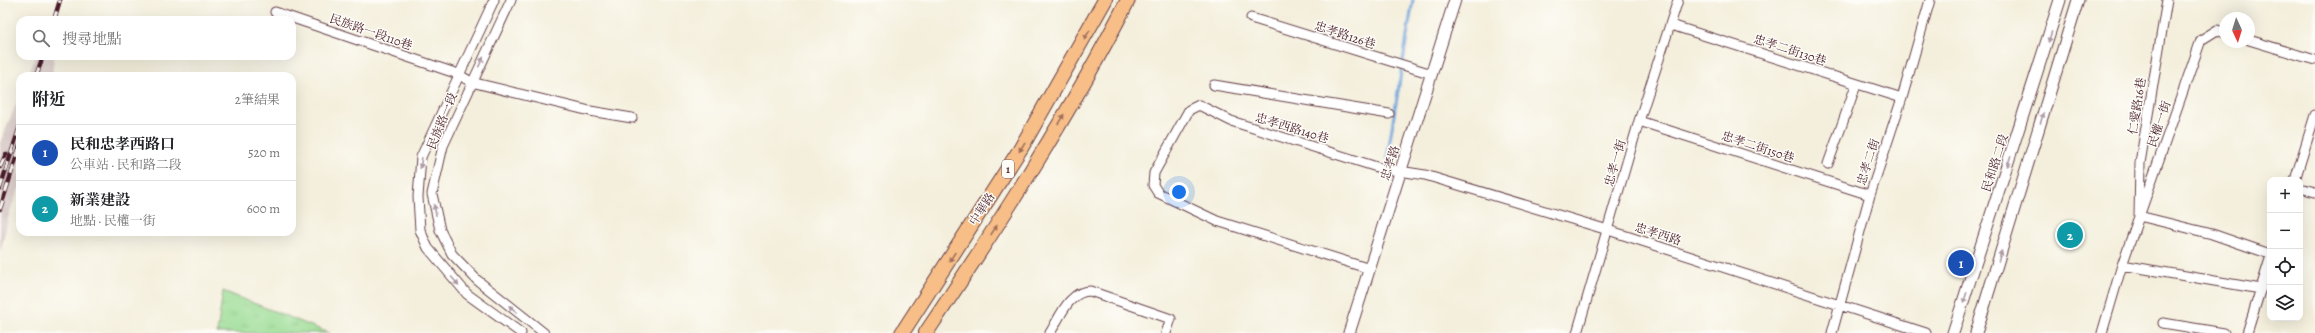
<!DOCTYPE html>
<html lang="zh-TW">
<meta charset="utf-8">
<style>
body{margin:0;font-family:Alegreya,"Noto Serif TC",serif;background:#f2f2f2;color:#202124}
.controls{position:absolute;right:12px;bottom:12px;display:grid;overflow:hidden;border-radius:8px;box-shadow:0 4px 16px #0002}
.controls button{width:36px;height:36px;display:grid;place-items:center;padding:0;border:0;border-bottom:1px solid #e0e0e0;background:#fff;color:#202124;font:20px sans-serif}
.compass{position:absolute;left:2219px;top:12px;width:36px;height:36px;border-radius:50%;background:#fff;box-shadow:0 4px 16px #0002;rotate:176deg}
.you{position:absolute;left:1179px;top:192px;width:14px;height:14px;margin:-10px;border:3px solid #fff;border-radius:50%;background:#1a73e8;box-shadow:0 0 0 6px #1a73e833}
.badge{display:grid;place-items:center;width:26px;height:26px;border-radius:50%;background:#d1495b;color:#fff;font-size:13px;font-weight:700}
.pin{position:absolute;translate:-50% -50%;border:2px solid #fff;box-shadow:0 1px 4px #0006}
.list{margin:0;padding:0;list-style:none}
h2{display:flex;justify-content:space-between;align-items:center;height:52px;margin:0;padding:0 16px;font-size:17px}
h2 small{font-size:13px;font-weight:400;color:#757577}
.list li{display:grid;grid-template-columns:26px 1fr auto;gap:12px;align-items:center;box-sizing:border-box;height:56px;padding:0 16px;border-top:1px solid #e0e0e0}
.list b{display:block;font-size:15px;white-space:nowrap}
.list p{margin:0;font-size:13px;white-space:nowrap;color:#757577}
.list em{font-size:13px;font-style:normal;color:#757577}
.icon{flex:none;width:22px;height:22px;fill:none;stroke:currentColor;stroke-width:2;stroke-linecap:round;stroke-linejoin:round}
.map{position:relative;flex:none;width:2315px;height:333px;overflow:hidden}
.search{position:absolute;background:#fff;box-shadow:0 4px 16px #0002;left:16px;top:16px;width:280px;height:44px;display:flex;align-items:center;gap:10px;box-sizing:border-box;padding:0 14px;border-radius:12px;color:#757577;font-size:15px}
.panel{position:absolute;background:#fff;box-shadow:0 4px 16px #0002;left:16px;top:72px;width:280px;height:164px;border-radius:12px}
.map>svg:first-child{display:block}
.railway{fill:#d1bfbe}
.grass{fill:url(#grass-tufts);stroke:#727e5f}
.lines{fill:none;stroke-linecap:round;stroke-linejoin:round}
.stream{stroke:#6da2da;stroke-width:3}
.minor-casing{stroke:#643e46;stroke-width:11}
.tertiary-casing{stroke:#643e46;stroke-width:13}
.primary-casing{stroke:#643e46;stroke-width:16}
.minor{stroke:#fff;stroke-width:9}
.tertiary{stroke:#fff;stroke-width:11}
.primary{stroke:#f7be88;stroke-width:14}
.rail-casing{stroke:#4a1f2b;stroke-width:4.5}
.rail{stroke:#fdfcf7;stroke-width:3;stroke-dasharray:9;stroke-linecap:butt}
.oneway{fill:#a06e5a}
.oneway2{fill:#ae9aa0}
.labels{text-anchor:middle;stroke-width:3;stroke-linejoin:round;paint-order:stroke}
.shield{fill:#fdfcf7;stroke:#806168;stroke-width:1}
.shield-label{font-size:11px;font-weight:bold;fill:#4a1f2b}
.street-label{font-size:12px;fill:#4a1f2b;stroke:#fdfcf7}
</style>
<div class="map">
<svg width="2315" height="333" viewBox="0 0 2315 333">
<defs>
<pattern id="grass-tufts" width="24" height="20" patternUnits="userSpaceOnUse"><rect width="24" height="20" fill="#99dc93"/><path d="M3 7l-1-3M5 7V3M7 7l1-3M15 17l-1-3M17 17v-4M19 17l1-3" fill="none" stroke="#85bc7f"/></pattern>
</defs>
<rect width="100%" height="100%" fill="#fdfcf7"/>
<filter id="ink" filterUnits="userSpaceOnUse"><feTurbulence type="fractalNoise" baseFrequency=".025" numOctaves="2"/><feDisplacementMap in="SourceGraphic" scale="8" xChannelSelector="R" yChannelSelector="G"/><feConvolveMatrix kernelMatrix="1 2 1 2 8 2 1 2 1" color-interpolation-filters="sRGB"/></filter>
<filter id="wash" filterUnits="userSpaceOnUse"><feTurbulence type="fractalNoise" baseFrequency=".012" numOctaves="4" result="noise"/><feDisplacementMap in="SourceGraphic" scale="16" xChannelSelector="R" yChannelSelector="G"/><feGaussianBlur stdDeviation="0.9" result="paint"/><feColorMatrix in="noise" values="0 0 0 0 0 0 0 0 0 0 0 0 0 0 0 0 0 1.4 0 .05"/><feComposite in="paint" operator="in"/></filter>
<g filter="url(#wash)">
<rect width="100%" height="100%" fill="#f4efdc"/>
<path class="railway" d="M 36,56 L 54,56 L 52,76 L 28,76 Z
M 20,95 L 20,186 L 10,211 L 0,253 L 0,143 Z"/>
<path class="grass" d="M 223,291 L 329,333 L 217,333 Z"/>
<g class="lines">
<path class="stream" d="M 1387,158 L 1413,0"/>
</g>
</g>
<g filter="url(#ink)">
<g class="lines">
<defs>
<path id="minor" d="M 494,0 L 421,157 L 418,197 L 420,230 L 428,248 L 467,294 L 521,333
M 511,0 L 443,146 L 432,194 L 440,230 L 452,254 L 477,280 L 544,333
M 2167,0 L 2140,163 L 2139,216 L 2212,234 L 2270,254
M 275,12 L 458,74 L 471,82 L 590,111 L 632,118
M 1251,18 L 1432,74
M 1671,25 L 1902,98
M 2249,40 L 2315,60
M 1214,85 L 1389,114
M 1639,121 L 1870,195
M 1828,164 L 1856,85
M 2295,180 L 2315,115
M 2300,188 L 2315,192
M 2122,265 L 2261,289
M 1370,269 L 1217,221 L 1158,193 L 1153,185 L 1154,173 L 1189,110 L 1199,105 L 1231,121 L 1380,168 L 1425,175 L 1608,230 L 1926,333
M 2163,323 L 2224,333
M 1050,333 C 1060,317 1069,291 1090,291 L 1171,319 L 1166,333
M 1577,333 L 1639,121 L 1678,0
M 1832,333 L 1870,195 L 1902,98 L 1930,0
M 2102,333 L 2122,265 L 2201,40 L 2217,30 L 2225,33
M 2247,333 L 2270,259"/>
<path id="tertiary" d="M 1349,333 L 1455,0
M 1953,333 L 2060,0
M 1976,333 L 2078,0"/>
<path id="primary" d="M 902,333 L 1021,148 L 1105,0
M 926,333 C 998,225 1069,116 1128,0"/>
</defs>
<use href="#minor" class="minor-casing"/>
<use href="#tertiary" class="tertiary-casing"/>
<use href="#primary" class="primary-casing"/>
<use href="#minor" class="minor"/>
<use href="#tertiary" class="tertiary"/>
<use href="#primary" class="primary"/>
<defs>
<path id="rail" d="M 54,20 L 60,0
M 36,76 L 43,56
M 0,167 L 6,154
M 0,188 L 20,126
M 0,209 L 20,146"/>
</defs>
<use href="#rail" class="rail-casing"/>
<use href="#rail" class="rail"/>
</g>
<defs><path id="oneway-solid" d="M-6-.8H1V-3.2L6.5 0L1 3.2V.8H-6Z"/></defs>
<g class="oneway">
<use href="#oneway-solid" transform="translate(1087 35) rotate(120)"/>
<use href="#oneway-solid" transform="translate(1061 119) rotate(-59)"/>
<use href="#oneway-solid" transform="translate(1022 147) rotate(121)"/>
<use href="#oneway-solid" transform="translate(994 230) rotate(-57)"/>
<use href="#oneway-solid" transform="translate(952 257) rotate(123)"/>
</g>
<g class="oneway2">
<use href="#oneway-solid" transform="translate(2050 37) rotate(108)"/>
<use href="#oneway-solid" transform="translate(481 62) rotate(-64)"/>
<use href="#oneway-solid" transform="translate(2042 118) rotate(-73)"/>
<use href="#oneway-solid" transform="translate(2009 161) rotate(108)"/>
<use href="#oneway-solid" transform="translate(421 163) rotate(99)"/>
<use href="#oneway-solid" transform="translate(435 210) rotate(-101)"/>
<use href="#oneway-solid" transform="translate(2000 256) rotate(-73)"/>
<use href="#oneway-solid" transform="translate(455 281) rotate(49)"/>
<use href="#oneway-solid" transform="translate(1965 298) rotate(108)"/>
<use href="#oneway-solid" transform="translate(513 309) rotate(-141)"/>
</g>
</g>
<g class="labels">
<rect class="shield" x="1002" y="160" width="12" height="18" rx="3"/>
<g class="shield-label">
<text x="1008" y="173">1</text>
</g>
<g class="street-label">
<text transform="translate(371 32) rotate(19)" y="4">民族路一段110巷</text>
<text transform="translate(1345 35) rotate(18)" y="4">忠孝路126巷</text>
<text transform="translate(1790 50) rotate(18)" y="4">忠孝二街130巷</text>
<text transform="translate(2137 106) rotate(-81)" y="4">仁愛路16巷</text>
<text transform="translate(442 121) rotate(-68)" y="4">民族路一段</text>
<text transform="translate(2159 124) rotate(-71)" y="4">民權一街</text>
<text transform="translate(1292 128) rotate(17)" y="4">忠孝西路140巷</text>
<text transform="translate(1758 147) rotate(18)" y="4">忠孝二街150巷</text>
<text transform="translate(1868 162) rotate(-72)" y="4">忠孝二街</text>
<text transform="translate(1390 163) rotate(-72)" y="4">忠孝路</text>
<text transform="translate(1615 163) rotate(-74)" y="4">忠孝一街</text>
<text transform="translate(1995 163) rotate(-72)" y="4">民和路二段</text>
<text transform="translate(982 209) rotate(-57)" y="4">中華路</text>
<text transform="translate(1658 234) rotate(18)" y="4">忠孝西路</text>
</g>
</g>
</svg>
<div class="controls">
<button>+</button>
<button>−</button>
<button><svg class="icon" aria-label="locate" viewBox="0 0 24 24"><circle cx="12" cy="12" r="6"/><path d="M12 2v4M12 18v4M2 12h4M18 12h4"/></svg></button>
<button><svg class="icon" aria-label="layers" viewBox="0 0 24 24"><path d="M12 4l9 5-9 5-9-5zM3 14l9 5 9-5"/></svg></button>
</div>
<svg class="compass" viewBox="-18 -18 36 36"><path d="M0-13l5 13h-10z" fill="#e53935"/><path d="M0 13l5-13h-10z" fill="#757577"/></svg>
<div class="you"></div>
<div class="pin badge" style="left:1961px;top:263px;background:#1a4fb4">1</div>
<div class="pin badge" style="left:2070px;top:235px;background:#0f9aa8">2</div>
<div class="search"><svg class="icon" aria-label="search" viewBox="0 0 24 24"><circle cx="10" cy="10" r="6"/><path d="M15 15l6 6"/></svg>搜尋地點</div>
<section class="panel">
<h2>附近<small>2筆結果</small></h2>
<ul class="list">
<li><span class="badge" style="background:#1a4fb4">1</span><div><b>民和忠孝西路口</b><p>公車站 · 民和路二段</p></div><em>520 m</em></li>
<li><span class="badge" style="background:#0f9aa8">2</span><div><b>新業建設</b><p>地點 · 民權一街</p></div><em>600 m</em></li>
</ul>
</section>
</div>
